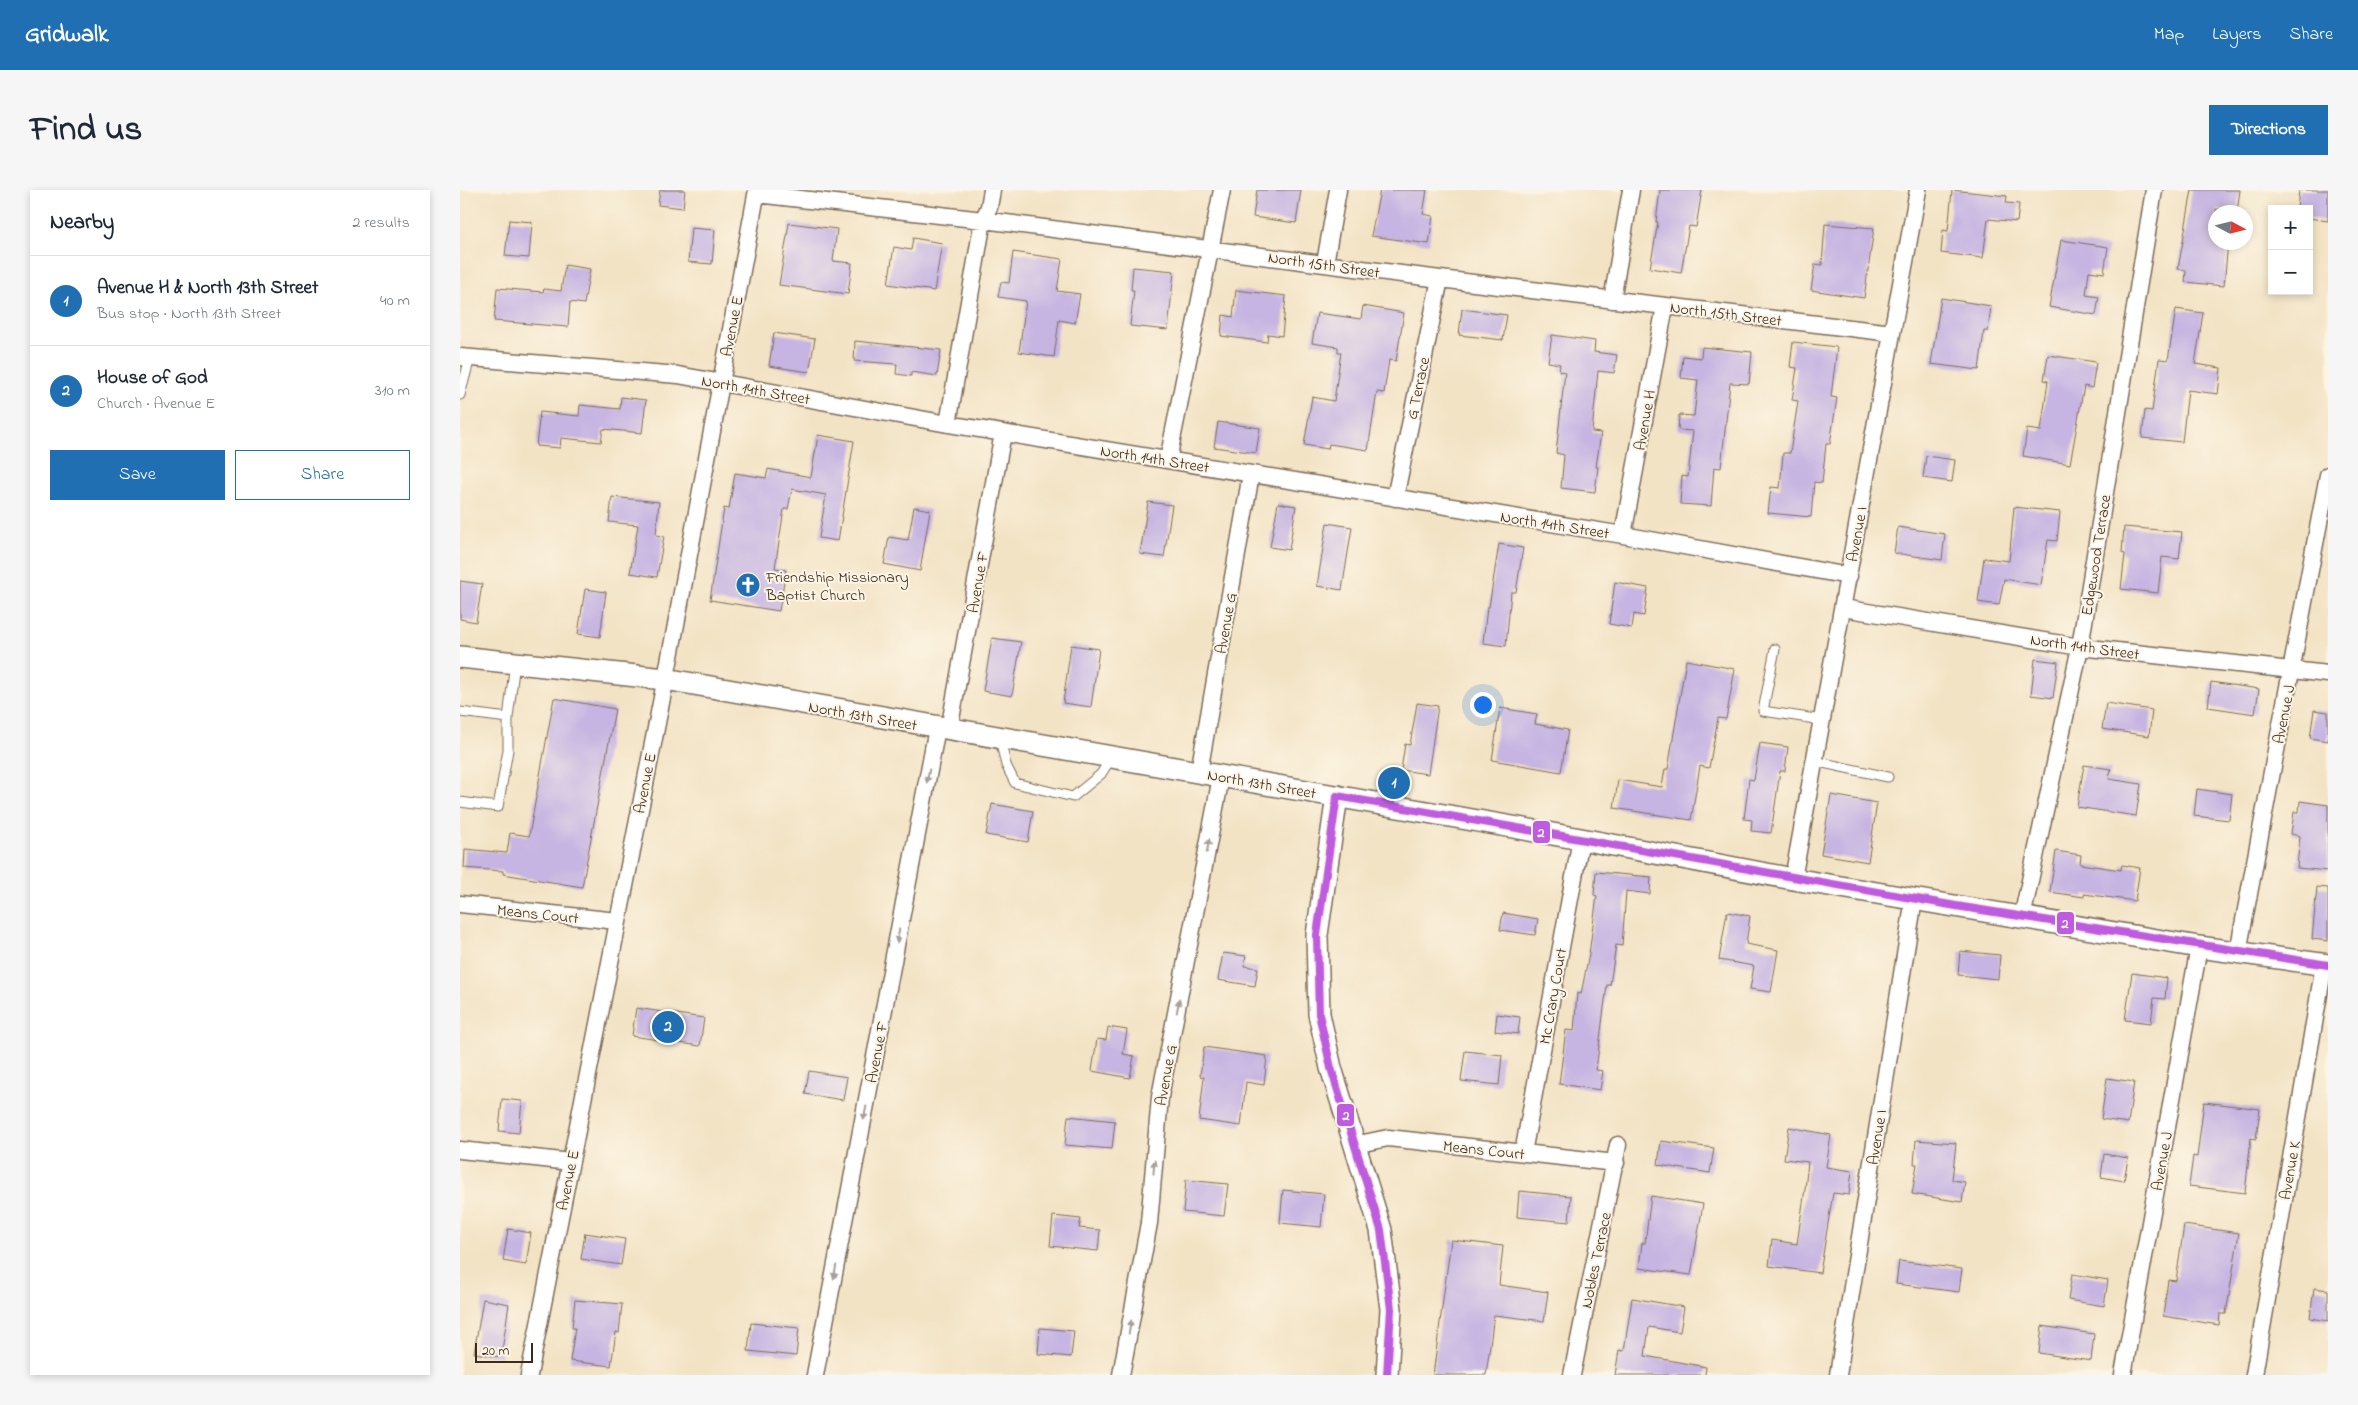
<!DOCTYPE html>
<meta charset="utf-8">
<style>
body{margin:0;font-family:"Indie Flower",sans-serif;background:#f6f6f7;color:#1f2937}
.controls{position:absolute;right:15px;top:15px;display:grid;overflow:hidden;border-radius:0px;box-shadow:0 2px 8px #0003}
.controls button{width:45px;height:45px;display:grid;place-items:center;padding:0;border:0;border-bottom:1px solid #e0e1e3;background:#fff;color:#1f2937;font:25px sans-serif}
.compass{position:absolute;left:1748px;top:15px;width:45px;height:45px;border-radius:50%;background:#fff;box-shadow:0 2px 8px #0003;rotate:97deg}
.scale{position:absolute;left:15px;bottom:12px;width:58px;box-sizing:border-box;padding-left:5px;border:2px solid #3b2a1e;border-top:0;font-size:14px;line-height:18px;white-space:nowrap;color:#3b2a1e;-webkit-text-stroke:4px #fcf5e5;paint-order:stroke}
.you{position:absolute;left:1022px;top:514px;width:18px;height:18px;margin:-12px;border:4px solid #fff;border-radius:50%;background:#1a73e8;box-shadow:0 0 0 8px #1a73e833}
.badge{display:grid;place-items:center;width:32px;height:32px;border-radius:50%;background:#1f6fb2;color:#fff;font-size:16px;font-weight:700}
.pin{position:absolute;translate:-50% -50%;border:2px solid #fff;box-shadow:0 1px 5px #0006}
.list{margin:0;padding:0;list-style:none}
h2{display:flex;justify-content:space-between;align-items:center;height:65px;margin:0;padding:0 20px;font-size:21px}
h2 small{font-size:16px;font-weight:400;color:#747a83}
.list li{display:grid;grid-template-columns:32px 1fr auto;gap:15px;align-items:center;box-sizing:border-box;height:90px;padding:0 20px;border-top:1px solid #e0e1e3}
.list b{display:block;font-size:19px;white-space:nowrap}
.list p{margin:0;font-size:16px;white-space:nowrap;color:#747a83}
.list em{font-size:16px;font-style:normal;color:#747a83}
.actions{display:flex;gap:10px;padding:15px 20px}
.actions a{flex:1;padding:11px 0;border:1px solid #1f6fb2;border-radius:0px;text-align:center;font-size:18px;color:#1f6fb2}
.actions .main{background:#1f6fb2;color:#fff}
.map{position:relative;flex:none;width:1868px;height:1185px;overflow:hidden;border-radius:0px}
header{display:flex;align-items:center;gap:30px;box-sizing:border-box;height:70px;padding:0 25px;background:#1f6fb2;color:#fff}
header strong{font-size:24px}
nav{display:flex;gap:28px;margin-inline-start:auto;font-size:18px}
.intro{display:flex;align-items:center;justify-content:space-between;box-sizing:border-box;height:120px;padding:0 30px}
h1{margin:0;font-size:35px}
.button{padding:12px 22px;border-radius:0px;background:#1f6fb2;color:#fff;font-size:18px;font-weight:700}
main{display:flex;gap:30px;padding:0 30px}
aside{flex:1;background:#fff;border-radius:0px;box-shadow:0 2px 8px #0003}
.map>svg:first-child{display:block}
.building{fill:#c6b4e2}
.lines{fill:none;stroke-linecap:round;stroke-linejoin:round}
.service-casing{stroke:#7b6b58;stroke-width:11}
.minor-casing{stroke:#7b6b58;stroke-width:19}
.tertiary-casing{stroke:#7b6b58;stroke-width:24}
.service{stroke:#fff;stroke-width:9}
.minor{stroke:#fff;stroke-width:16}
.tertiary{stroke:#fff;stroke-width:21}
.bus-1-casing{stroke:#fcf5e5;stroke-width:11}
.bus-1{stroke:#be5ce0;stroke-width:8}
.oneway{fill:#a79f9a}
.labels{text-anchor:middle;stroke-width:4;stroke-linejoin:round;paint-order:stroke}
.street-label{font-size:16px;fill:#3b2a1e;stroke:#fcf5e5}
.poi-label{font-size:16px;fill:#3b2a1e;stroke:#fcf5e5;text-anchor:start}
.line-badge{stroke:#fcf5e5;stroke-width:2}
.badge-label{font-size:14px;text-anchor:middle;font-weight:bold;fill:#fff}
</style>
<header>
<strong>Gridwalk</strong>
<nav><a>Map</a><a>Layers</a><a>Share</a></nav>
</header>
<div class="intro"><h1>Find us</h1><a class="button">Directions</a></div>
<main>
<aside>
<h2>Nearby<small>2 results</small></h2>
<ul class="list">
<li><span class="badge">1</span><div><b>Avenue H &amp; North 13th Street</b><p>Bus stop · North 13th Street</p></div><em>40 m</em></li>
<li><span class="badge">2</span><div><b>House of God</b><p>Church · Avenue E</p></div><em>310 m</em></li>
</ul>
<div class="actions"><a class="main">Save</a><a>Share</a></div>
</aside>
<div class="map">
<svg width="1868" height="1185" viewBox="0 0 1868 1185">
<rect width="100%" height="100%" fill="#fcf5e5"/>
<filter id="ink" filterUnits="userSpaceOnUse"><feTurbulence type="fractalNoise" baseFrequency=".02" numOctaves="2"/><feDisplacementMap in="SourceGraphic" scale="10" xChannelSelector="R" yChannelSelector="G"/><feConvolveMatrix kernelMatrix="1 2 1 2 8 2 1 2 1" color-interpolation-filters="sRGB"/></filter>
<filter id="wash" filterUnits="userSpaceOnUse"><feTurbulence type="fractalNoise" baseFrequency=".0096" numOctaves="4" result="noise"/><feDisplacementMap in="SourceGraphic" scale="20" xChannelSelector="R" yChannelSelector="G"/><feGaussianBlur stdDeviation="1.12" result="paint"/><feColorMatrix in="noise" values="0 0 0 0 0 0 0 0 0 0 0 0 0 0 0 0 0 1.4 0 .05"/><feComposite in="paint" operator="in"/></filter>
<g filter="url(#wash)">
<rect width="100%" height="100%" fill="#f3e3c5"/>
<g id="blocks">
<path class="building" d="M 200,0 L 225,0 L 223,18 L 198,15 Z
M 797,0 L 841,0 L 836,33 L 793,27 Z
M 920,0 L 967,0 L 963,24 L 973,26 L 969,54 L 911,46 Z
M 1200,0 L 1242,0 L 1236,37 L 1229,36 L 1221,83 L 1190,78 L 1198,32 L 1196,32 Z
M 1492,0 L 1547,6 L 1546,13 L 1559,14 L 1557,32 L 1528,29 L 1523,68 L 1481,63 L 1483,40 L 1488,41 Z
M 1732,0 L 1780,0 L 1777,22 L 1756,19 L 1756,52 L 1768,52 L 1764,96 L 1725,92 L 1726,80 L 1718,79 Z
M 1839,0 L 1868,0 L 1868,31 L 1849,28 L 1849,19 L 1837,19 Z
M 49,30 L 72,32 L 69,68 L 45,66 Z
M 329,33 L 377,39 L 373,71 L 392,73 L 388,104 L 319,95 Z
M 1365,34 L 1414,38 L 1404,108 L 1351,100 L 1355,74 L 1362,75 Z
M 231,38 L 255,40 L 252,74 L 228,72 Z
M 453,48 L 482,53 L 474,101 L 428,94 L 434,57 L 451,60 Z
M 1601,50 L 1648,57 L 1644,83 L 1629,81 L 1626,105 L 1639,107 L 1636,125 L 1589,117 Z
M 553,62 L 602,69 L 597,101 L 620,104 L 615,133 L 599,130 L 594,167 L 559,162 L 566,111 L 538,107 L 541,92 L 549,93 Z
M 105,75 L 130,79 L 124,114 L 110,112 L 108,137 L 34,131 L 37,98 L 83,102 L 84,99 L 101,101 Z
M 673,77 L 714,81 L 708,140 L 670,136 L 674,100 L 671,100 Z
M 776,100 L 826,106 L 822,146 L 808,144 L 807,152 L 761,146 L 763,125 L 773,127 Z
M 1481,108 L 1531,116 L 1528,141 L 1524,141 L 1519,180 L 1471,174 Z
M 903,116 L 944,123 L 936,171 L 929,170 L 924,203 L 917,202 L 908,260 L 869,254 L 868,259 L 844,255 L 852,207 L 874,211 L 881,162 L 878,162 L 878,157 L 852,153 L 857,123 L 901,129 Z
M 1002,119 L 1047,125 L 1043,150 L 999,145 Z
M 1716,119 L 1743,123 L 1735,174 L 1761,178 L 1758,204 L 1728,200 L 1722,252 L 1682,248 L 1685,220 L 1692,221 L 1699,169 L 1708,170 Z
M 314,143 L 355,149 L 349,182 L 309,176 Z
M 1092,145 L 1135,151 L 1134,162 L 1157,165 L 1154,183 L 1138,181 L 1132,242 L 1141,243 L 1136,277 L 1138,277 L 1135,302 L 1101,298 L 1104,265 L 1096,263 L 1105,182 L 1099,181 L 1100,174 L 1088,172 Z
M 395,151 L 481,160 L 477,186 L 451,182 L 451,186 L 436,184 L 437,174 L 394,171 Z
M 1333,152 L 1377,157 L 1371,207 L 1377,208 L 1370,254 L 1366,254 L 1362,293 L 1354,292 L 1351,327 L 1308,323 L 1311,297 L 1320,298 L 1323,263 L 1330,263 L 1338,211 L 1332,210 L 1337,178 L 1330,177 Z
M 1242,157 L 1292,162 L 1289,194 L 1270,193 L 1261,278 L 1254,277 L 1251,316 L 1220,314 L 1222,286 L 1228,287 L 1233,241 L 1218,240 L 1219,225 L 1234,226 L 1238,190 L 1221,188 L 1223,166 L 1241,168 Z
M 1588,165 L 1636,172 L 1632,198 L 1624,196 L 1610,274 L 1563,266 L 1567,239 L 1581,241 L 1588,191 L 1584,190 Z
M 161,207 L 186,210 L 182,243 L 143,239 L 141,252 L 101,248 L 100,258 L 76,256 L 80,222 L 119,226 L 120,215 L 160,219 Z
M 758,232 L 800,238 L 796,263 L 754,257 Z
M 358,245 L 394,251 L 378,351 L 359,348 L 366,305 L 332,299 L 328,319 L 324,319 L 315,378 L 326,380 L 319,421 L 250,410 L 264,318 L 269,319 L 275,283 L 306,288 L 308,279 L 351,287 Z
M 1466,266 L 1495,270 L 1492,292 L 1463,288 Z
M 152,307 L 199,312 L 196,345 L 204,346 L 197,387 L 170,383 L 178,335 L 149,332 Z
M 688,312 L 712,315 L 704,367 L 680,364 Z
M 818,313 L 836,316 L 829,360 L 810,357 Z
M 454,317 L 470,320 L 460,381 L 424,374 L 429,347 L 448,350 Z
M 1554,317 L 1600,322 L 1597,351 L 1588,350 L 1581,395 L 1544,389 L 1539,415 L 1518,412 L 1524,368 L 1549,371 Z
M 867,333 L 892,337 L 882,400 L 857,396 Z
M 1438,337 L 1485,344 L 1482,370 L 1434,363 Z
M 1664,337 L 1722,342 L 1719,369 L 1702,367 L 1698,403 L 1661,399 L 1665,364 L 1662,363 Z
M 1039,354 L 1063,358 L 1056,402 L 1051,402 L 1046,456 L 1023,453 L 1027,417 L 1029,417 Z
M 0,391 L 22,394 L 16,432 L 0,429 Z
M 1155,392 L 1188,398 L 1184,426 L 1174,424 L 1172,438 L 1149,434 Z
M 125,399 L 146,402 L 140,447 L 118,444 Z
M 532,448 L 561,452 L 552,506 L 523,501 Z
M 611,455 L 639,459 L 631,517 L 603,513 Z
M 1575,469 L 1598,472 L 1593,508 L 1571,505 Z
M 1226,470 L 1275,479 L 1266,529 L 1258,528 L 1249,578 L 1240,576 L 1231,630 L 1154,618 L 1158,590 L 1202,597 L 1205,579 L 1208,579 Z
M 1751,492 L 1799,499 L 1795,524 L 1748,517 Z
M 94,508 L 155,519 L 122,697 L 43,684 L 43,681 L 4,678 L 5,659 L 47,663 L 50,643 L 69,646 Z
M 957,513 L 978,516 L 968,584 L 941,580 L 945,554 L 950,555 Z
M 1646,513 L 1692,520 L 1689,546 L 1642,539 Z
M 1040,518 L 1077,524 L 1075,534 L 1108,540 L 1101,582 L 1032,570 Z
M 1854,520 L 1868,522 L 1868,551 L 1850,548 Z
M 1300,553 L 1328,557 L 1325,581 L 1320,581 L 1311,643 L 1291,641 L 1292,630 L 1284,629 L 1289,589 L 1294,590 Z
M 1624,575 L 1651,579 L 1649,589 L 1681,594 L 1676,626 L 1617,617 Z
M 1737,599 L 1772,604 L 1769,630 L 1734,626 Z
M 1371,605 L 1417,613 L 1408,672 L 1361,664 Z
M 1840,611 L 1868,615 L 1868,681 L 1837,678 L 1840,646 L 1831,644 L 1834,622 L 1839,622 Z
M 532,614 L 573,621 L 568,652 L 526,645 Z
M 1596,661 L 1621,665 L 1620,674 L 1661,680 L 1662,675 L 1680,678 L 1675,711 L 1624,704 L 1624,707 L 1590,702 Z
M 1136,682 L 1191,687 L 1190,704 L 1166,701 L 1162,756 L 1156,755 L 1150,795 L 1147,795 L 1136,880 L 1143,881 L 1140,900 L 1099,894 L 1106,840 L 1114,841 L 1117,803 L 1121,804 L 1129,764 L 1137,706 L 1134,705 Z
M 1857,697 L 1868,698 L 1868,751 L 1852,749 Z
M 1267,722 L 1290,726 L 1286,754 L 1318,760 L 1311,802 L 1290,799 L 1294,776 L 1259,770 Z
M 1043,723 L 1078,729 L 1075,745 L 1040,740 Z
M 1500,761 L 1540,765 L 1538,789 L 1498,785 Z
M 763,763 L 786,766 L 784,776 L 798,778 L 795,796 L 758,790 Z
M 1672,783 L 1707,788 L 1705,809 L 1694,808 L 1691,833 L 1665,830 Z
M 176,818 L 244,828 L 240,856 L 172,846 Z
M 1037,824 L 1060,827 L 1058,844 L 1035,841 Z
M 648,837 L 667,840 L 663,864 L 674,866 L 670,888 L 632,881 L 637,849 L 646,850 Z
M 744,857 L 807,866 L 804,895 L 786,892 L 781,936 L 739,930 L 744,887 L 740,886 Z
M 1005,861 L 1042,865 L 1039,895 L 1001,891 Z
M 349,881 L 387,887 L 383,910 L 345,904 Z
M 1647,888 L 1674,892 L 1668,933 L 1641,929 Z
M 42,909 L 62,911 L 59,943 L 39,941 Z
M 1744,912 L 1800,919 L 1796,949 L 1791,948 L 1785,1003 L 1729,996 L 1733,966 L 1737,967 Z
M 608,926 L 655,931 L 652,959 L 605,955 Z
M 1329,937 L 1371,945 L 1366,977 L 1392,981 L 1389,1005 L 1373,1003 L 1360,1083 L 1309,1076 L 1312,1050 L 1337,1054 L 1345,999 L 1348,972 L 1324,969 Z
M 1456,950 L 1496,953 L 1492,990 L 1505,992 L 1502,1012 L 1452,1004 L 1457,974 L 1454,974 Z
M 1201,951 L 1254,958 L 1250,983 L 1198,975 Z
M 1644,964 L 1668,968 L 1664,991 L 1641,987 Z
M 726,990 L 768,994 L 764,1026 L 723,1022 Z
M 823,1000 L 864,1004 L 861,1037 L 820,1033 Z
M 1059,1001 L 1111,1006 L 1109,1032 L 1057,1027 Z
M 1191,1006 L 1243,1014 L 1231,1085 L 1179,1078 L 1182,1053 L 1185,1053 Z
M 593,1026 L 621,1029 L 619,1038 L 640,1040 L 638,1061 L 590,1056 Z
M 1724,1035 L 1779,1043 L 1766,1124 L 1760,1124 L 1759,1135 L 1703,1126 L 1708,1090 L 1716,1091 Z
M 48,1039 L 71,1043 L 66,1075 L 43,1071 Z
M 125,1043 L 165,1049 L 161,1075 L 121,1069 Z
M 991,1050 L 1043,1056 L 1039,1095 L 1088,1102 L 1084,1131 L 1034,1125 L 1026,1185 L 973,1185 Z
M 1439,1071 L 1502,1079 L 1499,1102 L 1436,1094 Z
M 1612,1084 L 1648,1090 L 1644,1116 L 1608,1110 Z
M 1854,1098 L 1868,1100 L 1868,1131 L 1850,1128 Z
M 1172,1108 L 1224,1117 L 1220,1142 L 1189,1137 L 1185,1166 L 1246,1177 L 1245,1185 L 1155,1185 L 1159,1160 L 1164,1161 Z
M 23,1109 L 49,1114 L 41,1167 L 14,1163 Z
M 115,1110 L 162,1114 L 159,1143 L 156,1142 L 151,1176 L 110,1171 L 115,1138 L 112,1138 Z
M 291,1133 L 339,1138 L 336,1166 L 288,1161 Z
M 1582,1136 L 1634,1144 L 1631,1171 L 1579,1163 Z
M 580,1138 L 614,1141 L 611,1167 L 578,1164 Z"/>
</g>
</g>
<g filter="url(#ink)">
<use href="#blocks" fill-opacity="0" stroke="#7b6b58" stroke-width="1"/>
<g class="lines">
<defs>
<path id="service" d="M 0,205 L 10,168
M 1315,459 L 1303,521 L 1362,530
M 0,522 L 48,528
M 540,549 L 546,575 L 555,593 L 613,607 L 641,584 L 651,568
M 1354,571 L 1428,587
M 0,612 L 38,617 L 48,560 L 48,528 L 55,472"/>
<path id="minor" d="M 297,4 L 523,30 L 980,89 L 1432,143
M 865,73 L 878,0
M 1152,110 L 1171,0
M 0,167 L 218,185 L 488,234 L 1163,345 L 1389,386
M 488,234 L 523,30 L 529,17 L 532,0
M 708,270 L 762,0
M 935,308 L 980,89
M 1163,345 L 1205,116
M 1383,418 L 1620,457 L 1868,484
M 489,540 L 543,243
M 739,582 L 791,284
M 1333,689 L 1458,0
M 0,714 L 157,731
M 1562,728 L 1620,457 L 1694,0
M 1778,762 L 1868,285
M 894,955 L 928,948 L 1156,973
M 0,960 L 111,972
M 1063,963 L 1121,649
M 69,1185 L 209,472 L 297,0
M 355,1185 L 477,538
M 661,1185 L 689,1033 L 700,907 L 761,587
M 1112,1185 L 1158,955
M 1378,1185 L 1454,709
M 1663,1185 L 1739,757
M 1794,1185 L 1864,775"/>
<path id="tertiary" d="M 0,467 L 205,489 L 1121,649 L 1333,689 L 1739,757 L 1868,775
M 877,606 L 857,745 L 859,824 L 871,878 L 921,1040 L 931,1119 L 927,1185"/>
</defs>
<use href="#service" class="service-casing"/>
<use href="#minor" class="minor-casing"/>
<use href="#tertiary" class="tertiary-casing"/>
<use href="#service" class="service"/>
<use href="#minor" class="minor"/>
<use href="#tertiary" class="tertiary"/>
<defs>
<path id="bus-1" d="M 927,1185 L 931,1119 L 921,1040 L 871,878 L 859,824 L 857,745 L 877,606 L 1496,716 L 1868,775"/>
</defs>
<use href="#bus-1" class="bus-1-casing"/>
<use href="#bus-1" class="bus-1"/>
</g>
<defs><path id="oneway-solid" d="M-6-.8H1V-3.2L6.5 0L1 3.2V.8H-6Z" transform="scale(1.25)"/></defs>
<g class="oneway">
<use href="#oneway-solid" transform="translate(468 586) rotate(101)"/>
<use href="#oneway-solid" transform="translate(748 656) rotate(-79)"/>
<use href="#oneway-solid" transform="translate(438 746) rotate(101)"/>
<use href="#oneway-solid" transform="translate(718 816) rotate(-79)"/>
<use href="#oneway-solid" transform="translate(405 923) rotate(101)"/>
<use href="#oneway-solid" transform="translate(694 977) rotate(-85)"/>
<use href="#oneway-solid" transform="translate(375 1082) rotate(101)"/>
<use href="#oneway-solid" transform="translate(670 1137) rotate(-79)"/>
</g>
</g>
<defs>
<symbol id="church-disc" viewBox="-11 -11 22 22"><circle r="9.5" fill="#1f6fb2" stroke="#fcf5e5"/><path d="M-1.2-6h2.4v3.5h3.3v2.4h-3.3V6h-2.4V-.1h-3.3v-2.4h3.3Z" fill="#fff"/></symbol>
</defs>
<g fill-rule="evenodd">
<use href="#church-disc" x="274" y="381" width="28" height="28"/>
</g>
<g class="labels">
<g class="street-label">
<text transform="translate(864 74) rotate(8)" y="6">North 15th Street</text>
<text transform="translate(1266 123) rotate(7)" y="6">North 15th Street</text>
<text transform="translate(271 136) rotate(-79)" y="6">Avenue E</text>
<text transform="translate(957 198) rotate(-78)" y="6">G Terrace</text>
<text transform="translate(296 199) rotate(10)" y="6">North 14th Street</text>
<text transform="translate(1184 230) rotate(-80)" y="6">Avenue H</text>
<text transform="translate(695 268) rotate(9)" y="6">North 14th Street</text>
<text transform="translate(1095 334) rotate(9)" y="6">North 14th Street</text>
<text transform="translate(1396 344) rotate(-80)" y="6">Avenue I</text>
<text transform="translate(1635 365) rotate(-81)" y="6">Edgewood Terrace</text>
<text transform="translate(517 392) rotate(-80)" y="6">Avenue F</text>
<text transform="translate(765 433) rotate(-80)" y="6">Avenue G</text>
<text transform="translate(1625 456) rotate(8)" y="6">North 14th Street</text>
<text transform="translate(1823 524) rotate(-79)" y="6">Avenue J</text>
<text transform="translate(403 525) rotate(10)" y="6">North 13th Street</text>
<text transform="translate(184 593) rotate(-79)" y="6">Avenue E</text>
<text transform="translate(802 593) rotate(10)" y="6">North 13th Street</text>
<text transform="translate(78 723) rotate(6)" y="6">Means Court</text>
<text transform="translate(1092 806) rotate(-80)" y="6">Mc Crary Court</text>
<text transform="translate(416 862) rotate(-79)" y="6">Avenue F</text>
<text transform="translate(705 885) rotate(-80)" y="6">Avenue G</text>
<text transform="translate(1416 947) rotate(-81)" y="6">Avenue I</text>
<text transform="translate(1024 959) rotate(6)" y="6">Means Court</text>
<text transform="translate(1701 971) rotate(-80)" y="6">Avenue J</text>
<text transform="translate(1829 980) rotate(-80)" y="6">Avenue K</text>
<text transform="translate(107 990) rotate(-79)" y="6">Avenue E</text>
<text transform="translate(1135 1070) rotate(-78)" y="6">Nobles Terrace</text>
</g>
<g class="poi-label">
<text x="306" y="392">Friendship Missionary<tspan x="306" dy="18">Baptist Church</tspan></text>
</g>
</g>
<g class="line-badge">
<rect x="1072" y="630" width="19" height="24" rx="5" fill="#be5ce0"/>
<rect x="1596" y="721" width="19" height="24" rx="5" fill="#be5ce0"/>
<rect x="876" y="913" width="19" height="24" rx="5" fill="#be5ce0"/>
</g>
<g class="badge-label">
<text x="1081" y="647">2</text>
<text x="1605" y="738">2</text>
<text x="886" y="930">2</text>
</g>
</svg>
<div class="controls">
<button>+</button>
<button>−</button>
</div>
<svg class="compass" viewBox="-18 -18 36 36"><path d="M0-13l5 13h-10z" fill="#e53935"/><path d="M0 13l5-13h-10z" fill="#747a83"/></svg>
<div class="scale">20 m</div>
<div class="you"></div>
<div class="pin badge" style="left:934px;top:593px">1</div>
<div class="pin badge" style="left:208px;top:837px">2</div>
</div>
</main>
